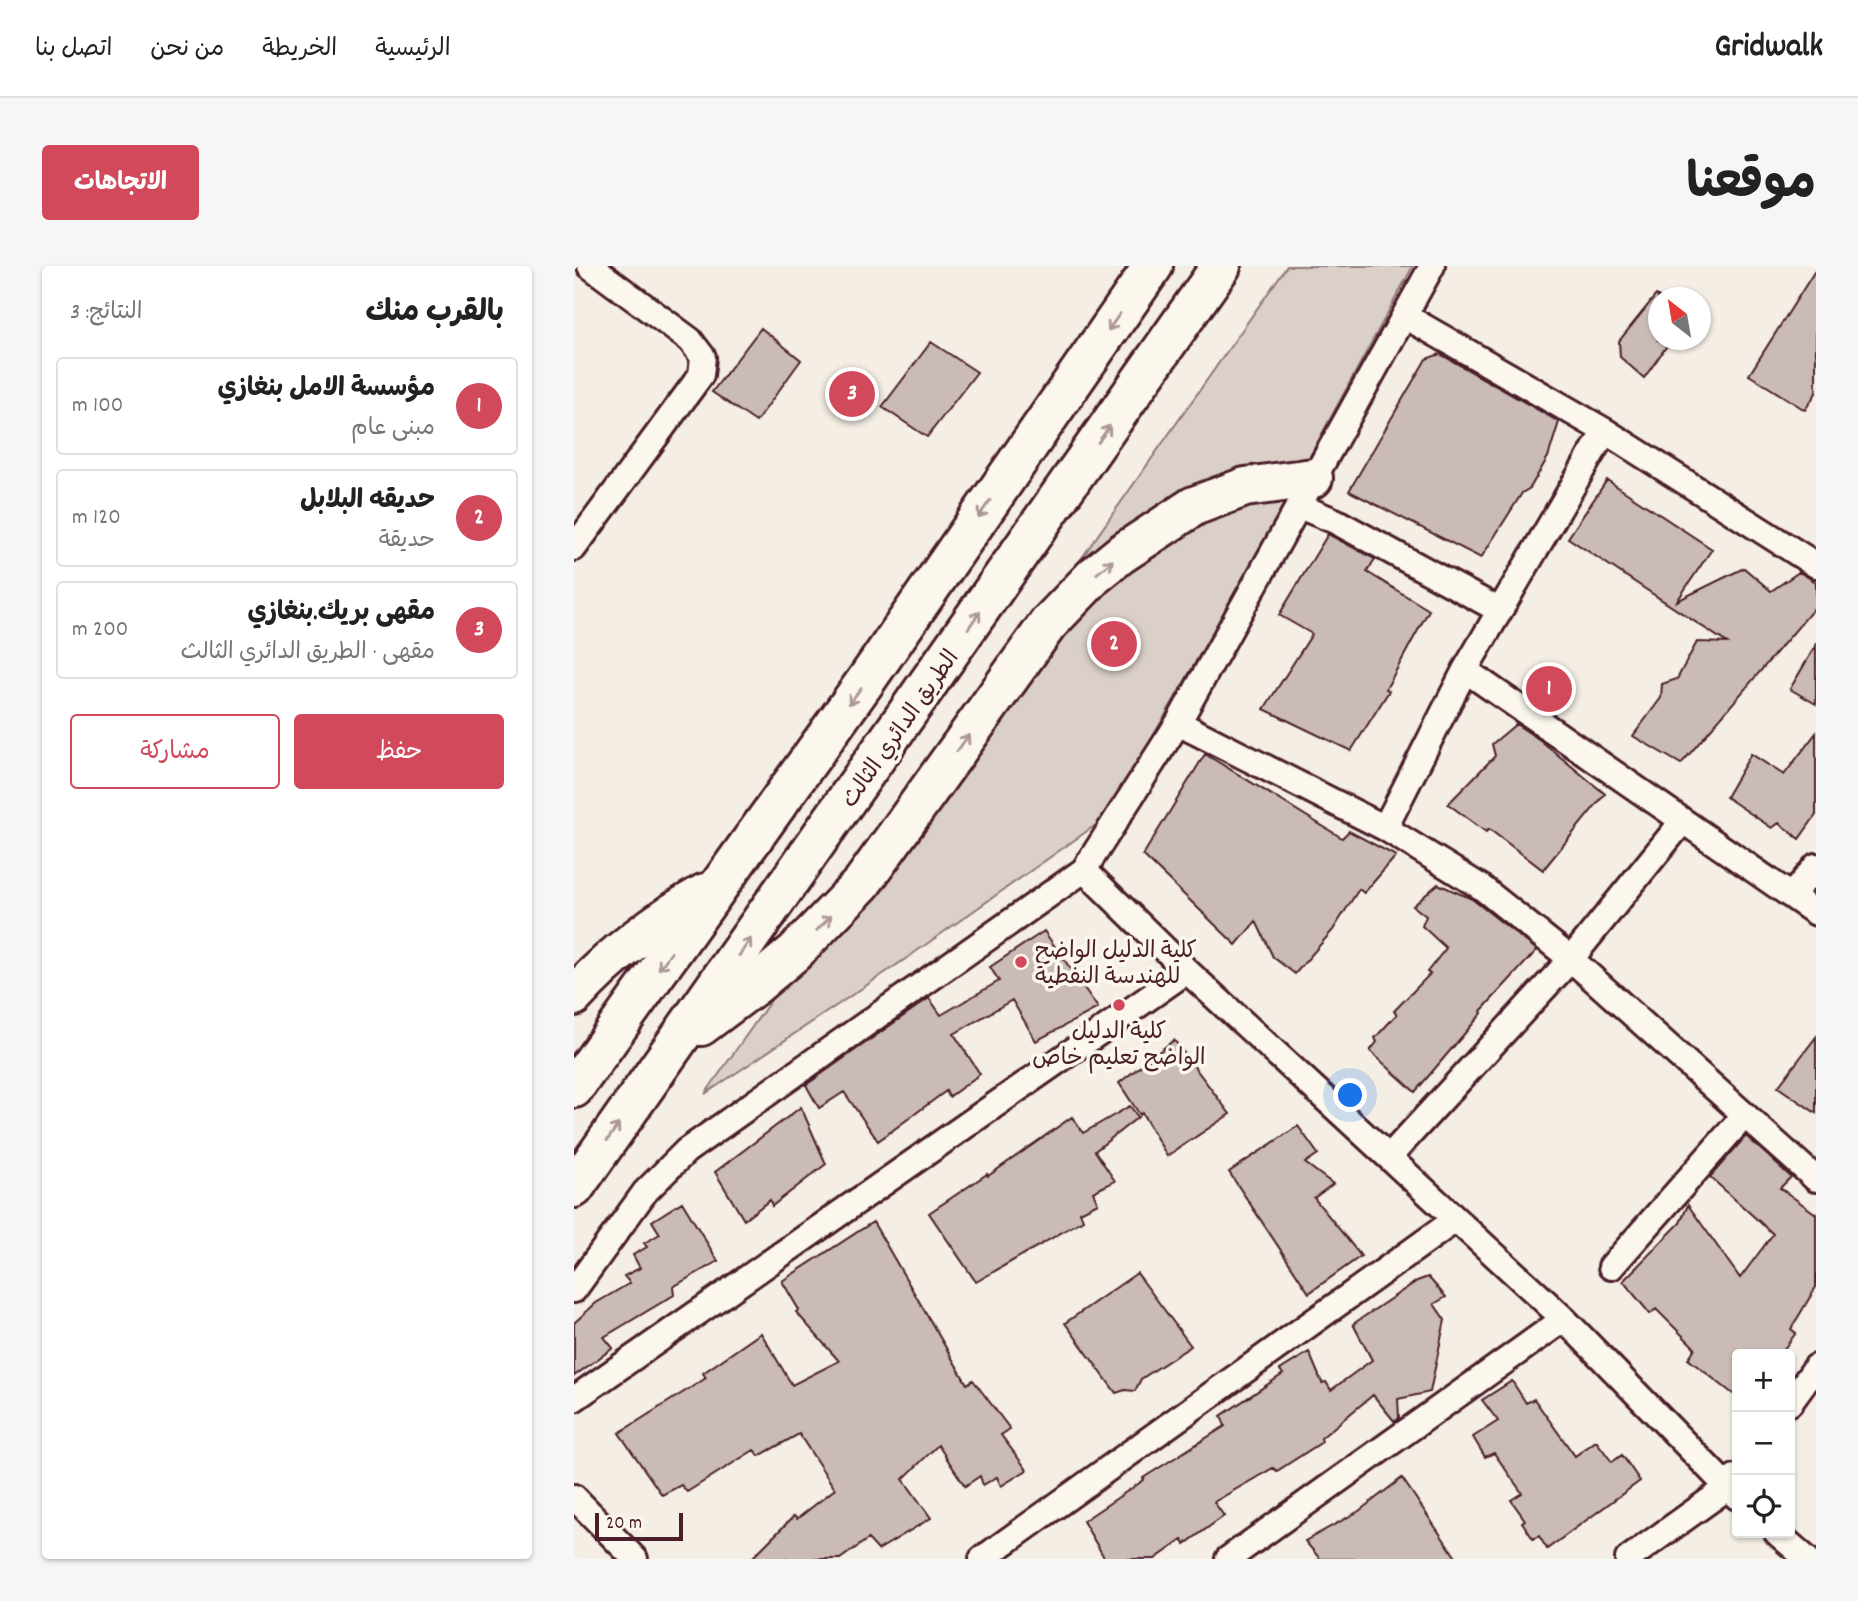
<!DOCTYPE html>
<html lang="ar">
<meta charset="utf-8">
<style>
body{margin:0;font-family:Dekko,"Playpen Sans Arabic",sans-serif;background:#f6f6f6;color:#222;direction:rtl}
.controls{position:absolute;right:21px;bottom:21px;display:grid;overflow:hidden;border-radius:7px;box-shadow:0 2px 5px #0004}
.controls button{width:63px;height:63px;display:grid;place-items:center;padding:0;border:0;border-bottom:2px solid #e0e0e0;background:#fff;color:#222;font:35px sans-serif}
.compass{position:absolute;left:1074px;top:21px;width:63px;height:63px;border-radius:50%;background:#fff;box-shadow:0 2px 5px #0004;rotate:329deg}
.scale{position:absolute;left:21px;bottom:18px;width:88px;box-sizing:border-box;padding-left:7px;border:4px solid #4a1f2b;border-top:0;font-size:19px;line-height:24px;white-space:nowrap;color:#4a1f2b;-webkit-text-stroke:5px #fbf7ec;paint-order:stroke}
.you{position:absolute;left:777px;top:830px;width:24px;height:24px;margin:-18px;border:5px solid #fff;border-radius:50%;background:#1a73e8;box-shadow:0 0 0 10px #1a73e833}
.badge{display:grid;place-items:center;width:46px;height:46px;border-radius:50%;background:#d1495b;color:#fff;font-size:23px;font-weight:700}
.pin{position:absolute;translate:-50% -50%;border:4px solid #fff;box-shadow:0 2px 7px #0006}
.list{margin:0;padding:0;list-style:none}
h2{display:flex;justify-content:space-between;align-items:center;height:91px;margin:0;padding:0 28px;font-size:30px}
h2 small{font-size:23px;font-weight:400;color:#767676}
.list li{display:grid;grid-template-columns:46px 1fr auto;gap:21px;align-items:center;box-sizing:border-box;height:98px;margin:0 14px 14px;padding:0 14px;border:2px solid #e0e0e0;border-radius:7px}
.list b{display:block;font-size:26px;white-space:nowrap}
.list p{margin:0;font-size:23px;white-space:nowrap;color:#767676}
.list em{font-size:23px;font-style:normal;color:#767676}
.actions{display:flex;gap:14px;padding:21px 28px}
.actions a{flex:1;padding:16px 0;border:2px solid #d1495b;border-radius:7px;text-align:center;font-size:24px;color:#d1495b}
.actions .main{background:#d1495b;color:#fff}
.icon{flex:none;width:38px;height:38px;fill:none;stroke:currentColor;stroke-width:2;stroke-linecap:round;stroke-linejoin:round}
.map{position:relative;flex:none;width:1242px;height:1293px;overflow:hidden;direction:ltr;border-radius:7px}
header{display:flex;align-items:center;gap:42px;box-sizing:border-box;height:98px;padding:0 35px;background:#fff;border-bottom:2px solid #e0e0e0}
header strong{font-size:33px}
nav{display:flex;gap:38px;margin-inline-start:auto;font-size:24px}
.intro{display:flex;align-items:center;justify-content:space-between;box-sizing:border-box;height:168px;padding:0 42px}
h1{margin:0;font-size:49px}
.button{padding:18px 32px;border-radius:7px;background:#d1495b;color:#fff;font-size:24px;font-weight:700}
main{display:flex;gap:42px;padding:0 42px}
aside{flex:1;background:#fff;border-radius:7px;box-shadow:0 2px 5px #0004}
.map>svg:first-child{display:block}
.green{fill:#dbd0c9;stroke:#92787a;stroke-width:2}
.building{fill:#cabbb6;stroke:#4a1f2b;stroke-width:2}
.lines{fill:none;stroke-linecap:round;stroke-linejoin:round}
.minor-casing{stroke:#4a1f2b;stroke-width:30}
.trunk-casing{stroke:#4a1f2b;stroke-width:44}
.minor{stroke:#fbf7ec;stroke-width:24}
.trunk{stroke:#fbf7ec;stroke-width:38}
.oneway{stroke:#ab9695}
.poi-dot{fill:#d1495b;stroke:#fbf7ec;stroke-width:2.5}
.labels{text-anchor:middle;stroke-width:7;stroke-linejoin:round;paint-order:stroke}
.street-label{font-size:23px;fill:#4a1f2b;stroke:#fbf7ec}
.poi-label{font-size:23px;fill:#4a1f2b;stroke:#fbf7ec;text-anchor:start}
</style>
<header>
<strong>Gridwalk</strong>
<nav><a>الرئيسية</a><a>الخريطة</a><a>من نحن</a><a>اتصل بنا</a></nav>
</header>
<div class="intro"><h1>موقعنا</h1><a class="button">الاتجاهات</a></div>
<main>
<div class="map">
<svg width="1242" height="1293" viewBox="0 0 1242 1293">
<rect width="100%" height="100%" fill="#f4eee4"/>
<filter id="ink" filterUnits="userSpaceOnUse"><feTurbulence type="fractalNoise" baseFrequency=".0143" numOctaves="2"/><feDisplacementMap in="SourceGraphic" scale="14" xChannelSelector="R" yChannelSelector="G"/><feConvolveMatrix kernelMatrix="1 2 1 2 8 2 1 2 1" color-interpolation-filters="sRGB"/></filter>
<g filter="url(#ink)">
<path class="green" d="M 713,0 L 839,0 L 674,304 L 533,551 L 330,694 L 131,828 Z"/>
<path class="building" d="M 1242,3 L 1242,127 L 1231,144 L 1175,109 Z
M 1082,29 L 1087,32 L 1084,32 L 1084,74 L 1097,74 L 1070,112 L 1046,91 L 1045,75 Z
M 187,62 L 227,94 L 182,156 L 138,126 Z
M 357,76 L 403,106 L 353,171 L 308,141 Z
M 866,88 L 985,156 L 974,191 L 956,222 L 948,227 L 907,292 L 775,225 L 852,93 Z
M 1033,214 L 1138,283 L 1103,335 L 1170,302 L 1197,325 L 1225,306 L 1242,316 L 1242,340 L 1107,498 L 1059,470 L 1087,432 L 1088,418 L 1103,413 L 1123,376 L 1153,377 L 994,272 Z
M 754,268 L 801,293 L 793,306 L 855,344 L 812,423 L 815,425 L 777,485 L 690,443 L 738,368 L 705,349 Z
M 1242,379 L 1242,438 L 1216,423 Z
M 942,458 L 966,474 L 1031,528 L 969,604 L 915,563 L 912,566 L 874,538 L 921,490 L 918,478 Z
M 1242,467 L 1242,549 L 1225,573 L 1205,557 L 1198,562 L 1152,531 L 1177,488 L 1210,509 Z
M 631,488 L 768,572 L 775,565 L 822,590 L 790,627 L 785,623 L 759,664 L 721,708 L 699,691 L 682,655 L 662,679 L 569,589 Z
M 864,618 L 898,633 L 963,684 L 907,745 L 908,747 L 841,826 L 796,785 L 803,776 L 801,772 L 823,748 L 820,745 L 856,708 L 853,706 L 872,682 L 848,660 L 852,650 L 839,640 Z
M 470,665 L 524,742 L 462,775 L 438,734 L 380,768 L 406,808 L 375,831 L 372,825 L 304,875 L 270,826 L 245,842 L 232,819 L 355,732 L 367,749 L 425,715 L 416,701 Z
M 1242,771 L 1242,847 L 1204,821 Z
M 600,774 L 656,848 L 593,890 L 568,847 L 566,849 L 545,817 Z
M 556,840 L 564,851 L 521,885 L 541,915 L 519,926 L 524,937 L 506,946 L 509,954 L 402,1016 L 355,947 L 413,908 L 414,910 L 498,851 L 509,867 Z
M 227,841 L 252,898 L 198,940 L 196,934 L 170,954 L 141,906 Z
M 724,860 L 744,888 L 731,897 L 759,918 L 740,932 L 787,990 L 735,1027 L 655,906 Z
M 1172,870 L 1217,911 L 1206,922 L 1242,948 L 1242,1021 L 1217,1063 L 1222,1067 L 1206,1088 L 1163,1088 L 1163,1131 L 1114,1093 L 1121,1082 L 1082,1043 L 1076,1048 L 1049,1015 L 1106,957 L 1114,939 L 1166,1012 L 1199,968 L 1136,911 Z
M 108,936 L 144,995 L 99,1021 L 100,1029 L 30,1071 L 39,1082 L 0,1110 L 0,1057 L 22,1037 L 56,1017 L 50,1010 L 66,1002 L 59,989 L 73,981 L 70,977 L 86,968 L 78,955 Z
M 299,956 L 393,1118 L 399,1114 L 436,1163 L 427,1169 L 453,1204 L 427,1220 L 423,1211 L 409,1219 L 406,1210 L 391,1220 L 364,1179 L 329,1213 L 357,1252 L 304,1284 L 294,1273 L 266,1293 L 177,1293 L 220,1250 L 223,1253 L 261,1223 L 225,1168 L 185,1190 L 180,1184 L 113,1226 L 107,1219 L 88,1229 L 45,1167 L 132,1112 L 129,1107 L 187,1067 L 218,1119 L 265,1095 L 222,1046 L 225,1044 L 208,1015 Z
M 563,1007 L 617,1080 L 567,1113 L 561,1125 L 551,1124 L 542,1127 L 491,1057 Z
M 854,1011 L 872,1031 L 860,1038 L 871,1054 L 856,1126 L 824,1133 L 825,1152 L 821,1156 L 799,1129 L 747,1172 L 748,1176 L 703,1205 L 699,1202 L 640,1236 L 650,1250 L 611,1278 L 608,1274 L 581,1293 L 531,1293 L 509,1255 L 570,1214 L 569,1212 L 651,1160 L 647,1150 L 709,1108 L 706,1104 L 735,1086 L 748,1117 L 752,1116 L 757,1124 L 798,1094 L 779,1058 L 843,1015 Z
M 938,1115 L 952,1137 L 960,1133 L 1001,1190 L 1022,1175 L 1038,1196 L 1048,1189 L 1066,1215 L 973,1283 L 965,1270 L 959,1273 L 948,1256 L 951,1254 L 937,1234 L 948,1227 L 920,1187 L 911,1191 L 899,1171 L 924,1155 L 908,1134 Z
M 828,1212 L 883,1293 L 746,1293 L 731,1275 L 785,1245 Z"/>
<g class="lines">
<defs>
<path id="minor" d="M 831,50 L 1031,165
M 725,240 L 761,255 L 925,344
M 0,282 L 127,109 L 129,91 L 116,74 L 16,0
M 891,404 L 1242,647
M 604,457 L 811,562 L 907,621 L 997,693 L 1242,913
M 811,562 L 891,404 L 1031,165 L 1242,299
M 510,604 L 613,705 L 990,1053 L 1163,1231
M 1218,629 L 1242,600
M 815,891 L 997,693 L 1108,556
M 1037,1001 L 1171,849
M 0,1024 L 71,926 L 112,885 L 510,604 L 604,457 L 858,0
M 0,1133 L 613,705
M 1216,1137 L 1242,1101
M 0,1231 L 61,1293
M 1203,1267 L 1233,1293
M 408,1293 L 881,954
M 654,1293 L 990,1053
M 1054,1293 L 1153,1222 L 1161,1211"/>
<path id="trunk" d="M 0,730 C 38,688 82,655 131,627
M 127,760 L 183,718 L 221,686 L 288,617 L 474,358 L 520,310 L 547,288 L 620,240 L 671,221 L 739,212
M 0,822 L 291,416 L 579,0
M 0,922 L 647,0"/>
</defs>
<use href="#minor" class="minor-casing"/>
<use href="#trunk" class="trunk-casing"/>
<use href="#minor" class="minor"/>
<use href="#trunk" class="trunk"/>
</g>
<defs><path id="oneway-shaft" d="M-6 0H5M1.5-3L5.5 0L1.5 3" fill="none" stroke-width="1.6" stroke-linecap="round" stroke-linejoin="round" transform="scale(1.75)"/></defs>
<g class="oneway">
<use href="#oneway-shaft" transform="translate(540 56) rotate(125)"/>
<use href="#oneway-shaft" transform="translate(530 168) rotate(-55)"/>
<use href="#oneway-shaft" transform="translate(410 243) rotate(125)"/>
<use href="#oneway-shaft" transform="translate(531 301) rotate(-39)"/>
<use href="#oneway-shaft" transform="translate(400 354) rotate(-55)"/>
<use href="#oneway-shaft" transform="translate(281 430) rotate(126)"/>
<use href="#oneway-shaft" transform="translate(389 477) rotate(-54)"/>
<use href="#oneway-shaft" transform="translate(250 657) rotate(-45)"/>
<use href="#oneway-shaft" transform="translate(171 681) rotate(-55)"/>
<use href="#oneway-shaft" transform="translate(91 695) rotate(126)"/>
<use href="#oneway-shaft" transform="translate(39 866) rotate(-55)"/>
</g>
</g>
<g class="poi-dot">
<circle cx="447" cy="696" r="7"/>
<circle cx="545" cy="739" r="7"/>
</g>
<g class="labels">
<g class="street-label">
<text transform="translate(325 462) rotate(-55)" y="8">الطريق الدائري الثالث</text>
</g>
<g class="poi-label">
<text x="461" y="691">كلية الدليل الواضح<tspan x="461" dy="26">للهندسة النفطية</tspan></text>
<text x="545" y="772" text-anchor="middle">كلية الدليل<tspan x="545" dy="26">الواضح تعليم خاص</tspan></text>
</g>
</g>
</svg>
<div class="controls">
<button>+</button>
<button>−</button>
<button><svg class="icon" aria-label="locate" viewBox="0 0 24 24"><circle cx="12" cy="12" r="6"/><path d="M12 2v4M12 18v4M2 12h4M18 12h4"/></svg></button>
</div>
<svg class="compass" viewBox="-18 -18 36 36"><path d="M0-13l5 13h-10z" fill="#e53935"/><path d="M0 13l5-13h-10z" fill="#767676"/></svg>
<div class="scale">20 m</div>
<div class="you"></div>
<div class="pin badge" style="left:975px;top:423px">1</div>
<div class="pin badge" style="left:540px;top:378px">2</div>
<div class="pin badge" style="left:278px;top:128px">3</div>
</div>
<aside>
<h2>بالقرب منك<small>النتائج: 3</small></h2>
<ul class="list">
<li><span class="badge">1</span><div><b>مؤسسة الامل بنغازي</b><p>مبنى عام</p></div><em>100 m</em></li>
<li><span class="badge">2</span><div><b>حديقه البلابل</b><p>حديقة</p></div><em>120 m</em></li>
<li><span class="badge">3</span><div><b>مقهى بريك.بنغازي</b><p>مقهى · الطريق الدائري الثالث</p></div><em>200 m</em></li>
</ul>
<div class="actions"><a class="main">حفظ</a><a>مشاركة</a></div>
</aside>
</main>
